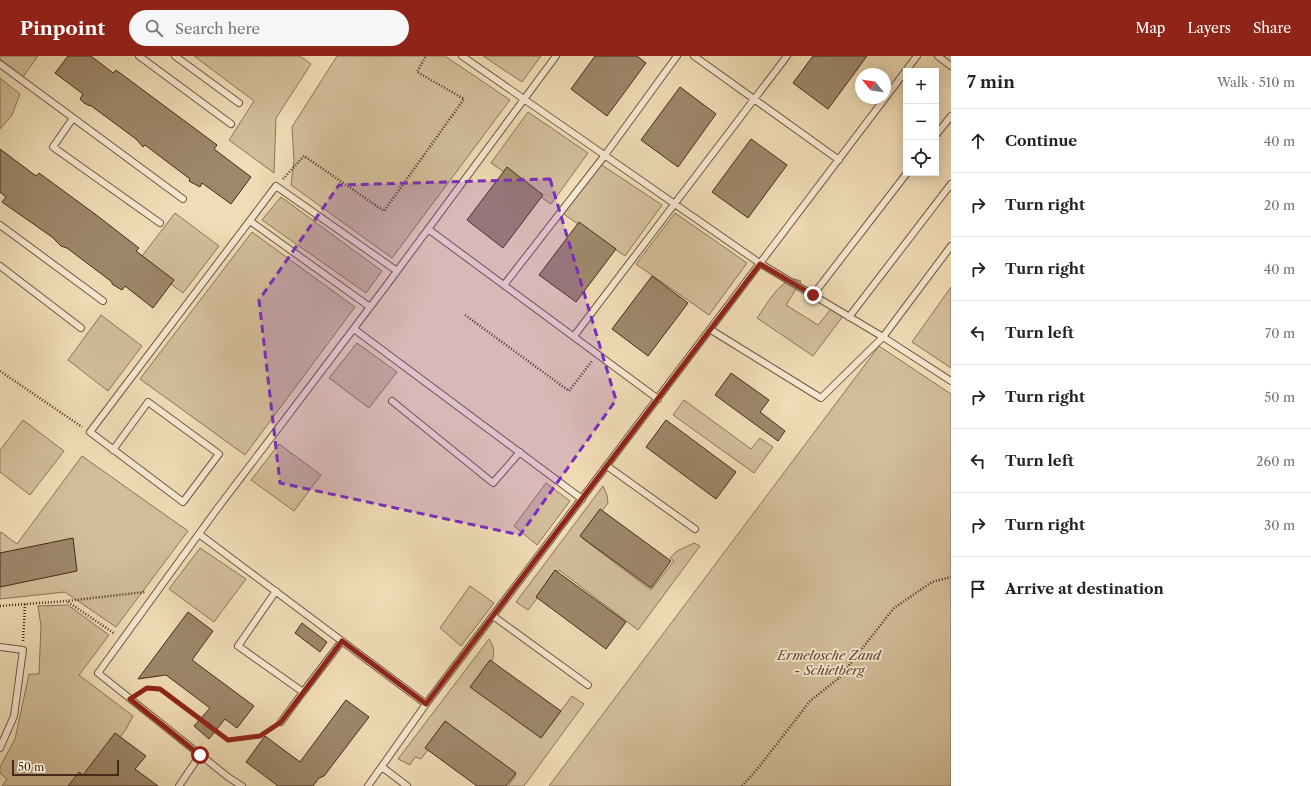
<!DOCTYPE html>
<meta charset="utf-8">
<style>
body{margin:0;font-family:"Libre Caslon Text",serif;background:#f6f6f6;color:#222}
.controls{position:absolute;right:12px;top:12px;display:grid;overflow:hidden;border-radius:0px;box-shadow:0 2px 10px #0003}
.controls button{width:36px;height:36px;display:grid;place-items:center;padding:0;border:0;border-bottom:1px solid #e0e0e0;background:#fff;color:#222;font:20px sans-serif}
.compass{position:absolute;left:855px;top:12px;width:36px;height:36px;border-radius:50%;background:#fff;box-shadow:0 2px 10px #0003;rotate:300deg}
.scale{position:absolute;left:12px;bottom:10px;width:107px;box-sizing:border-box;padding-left:4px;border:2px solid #452b1a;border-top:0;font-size:11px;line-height:14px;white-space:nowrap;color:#452b1a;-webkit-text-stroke:3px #f5e8d0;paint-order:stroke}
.stop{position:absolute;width:12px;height:12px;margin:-9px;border:3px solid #8f2418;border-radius:50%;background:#fff}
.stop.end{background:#8f2418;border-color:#fff;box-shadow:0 1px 4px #0008}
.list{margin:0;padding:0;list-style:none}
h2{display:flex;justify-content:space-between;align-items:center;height:52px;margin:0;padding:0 16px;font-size:17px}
h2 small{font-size:13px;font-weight:400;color:#767676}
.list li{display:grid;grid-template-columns:26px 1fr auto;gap:12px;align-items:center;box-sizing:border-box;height:64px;padding:0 16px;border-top:1px solid #e0e0e0}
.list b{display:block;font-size:15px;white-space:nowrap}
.list em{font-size:13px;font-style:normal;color:#767676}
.icon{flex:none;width:22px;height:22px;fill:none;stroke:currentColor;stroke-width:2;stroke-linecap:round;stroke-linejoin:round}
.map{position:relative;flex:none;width:951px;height:730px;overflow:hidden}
header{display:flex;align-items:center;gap:24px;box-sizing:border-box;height:56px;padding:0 20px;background:#8f2418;color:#fff}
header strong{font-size:19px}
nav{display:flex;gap:22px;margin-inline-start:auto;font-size:14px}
.search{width:280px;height:36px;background:#f6f6f6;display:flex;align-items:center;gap:10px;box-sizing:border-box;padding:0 14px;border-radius:22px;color:#767676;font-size:15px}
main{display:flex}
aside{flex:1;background:#fff}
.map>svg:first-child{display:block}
.green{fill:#d3be9b;stroke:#8c745a}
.building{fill:#9e876b;stroke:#452b1a}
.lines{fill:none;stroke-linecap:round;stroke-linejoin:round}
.service-casing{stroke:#705741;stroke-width:8}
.path{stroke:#452b1a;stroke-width:2.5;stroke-dasharray:1 2;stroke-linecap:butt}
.service{stroke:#f5e8d0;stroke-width:6}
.route{stroke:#8f2418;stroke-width:5}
.marked{fill:#7b2cbf;fill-opacity:0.2;stroke:#7b2cbf;stroke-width:3;stroke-dasharray:8 5;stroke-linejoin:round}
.labels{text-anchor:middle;stroke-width:3.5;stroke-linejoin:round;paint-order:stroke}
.park-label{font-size:13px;font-style:italic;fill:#614834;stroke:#f5e8d0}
</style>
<header>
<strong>Pinpoint</strong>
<div class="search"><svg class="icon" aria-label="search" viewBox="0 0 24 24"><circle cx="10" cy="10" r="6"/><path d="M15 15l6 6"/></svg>Search here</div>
<nav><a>Map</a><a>Layers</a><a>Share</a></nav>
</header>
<main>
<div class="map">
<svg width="951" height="730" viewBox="0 0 951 730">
<rect width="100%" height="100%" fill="#f0dcb6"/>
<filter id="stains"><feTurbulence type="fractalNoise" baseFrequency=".005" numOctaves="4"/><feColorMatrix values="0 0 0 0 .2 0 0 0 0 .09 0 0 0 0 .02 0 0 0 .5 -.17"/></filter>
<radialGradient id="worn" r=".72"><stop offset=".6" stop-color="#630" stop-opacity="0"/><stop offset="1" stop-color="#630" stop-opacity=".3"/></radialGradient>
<path class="green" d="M 0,0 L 38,0 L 23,21 L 0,3 Z
M 194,0 L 300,0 L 311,8 L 276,62 L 274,117 L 229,84 L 254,45 Z
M 337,0 L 445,0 L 510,44 L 392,202 L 291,129 L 294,105 L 292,71 Z
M 483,0 L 541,0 L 522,26 Z
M 0,22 L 20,38 L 12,59 L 0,73 Z
M 528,56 L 588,97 L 551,148 L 491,107 Z
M 599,107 L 662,149 L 625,200 L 562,157 Z
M 281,141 L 382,215 L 366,237 L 262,164 Z
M 175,157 L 219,190 L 183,237 L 139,204 Z
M 675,157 L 747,207 L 709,259 L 636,208 Z
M 252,176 L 355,251 L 245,399 L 140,323 Z
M 794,223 L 801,225 L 786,249 L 818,269 L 835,248 L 846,256 L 813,300 L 757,262 C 766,250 778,226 794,223 Z
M 951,231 L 951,312 L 912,286 Z
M 101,259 L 142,290 L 108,335 L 68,304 Z
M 357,287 L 397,316 L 369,352 L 329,322 Z
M 879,290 L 951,338 L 951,730 L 549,730 Z
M 684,344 L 751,393 L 760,382 L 773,391 L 754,417 L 673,359 Z
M 23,364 L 64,395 L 30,439 L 0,416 L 0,394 Z
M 279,388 L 321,419 L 294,455 L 251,424 Z
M 82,400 L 188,475 L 116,571 L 65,536 L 0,543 L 0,478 L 1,476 L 17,488 Z
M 546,427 L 570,445 L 537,489 L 514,470 Z
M 603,430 L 607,439 L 608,447 L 582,482 L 651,534 L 674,505 L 670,502 L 677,495 L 694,487 L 700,490 L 638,574 L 559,514 L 528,554 L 516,546 Z
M 200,492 L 246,523 L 214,566 L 169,533 Z
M 470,530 L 494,547 L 461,590 L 440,572 Z
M 68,549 L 109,579 L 79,619 L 133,660 L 126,673 L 83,730 L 2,730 L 7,723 L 0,717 L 0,711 L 15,683 L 29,618 L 39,618 L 41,570 L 38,550 Z
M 489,583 C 502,602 485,615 473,632 L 542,680 L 572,640 L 584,648 L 524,730 L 508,730 L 516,719 L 447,668 L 421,703 L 415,701 L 410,709 L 398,703 Z"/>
<path class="building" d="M 68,0 L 91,0 L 113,17 L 116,14 L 217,89 L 214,93 L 251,121 L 231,148 L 202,127 L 200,131 L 189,125 L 190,123 L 145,89 L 143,91 L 136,83 L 90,49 L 90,50 L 84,47 L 80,43 L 83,38 L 55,17 Z
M 595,0 L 637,0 L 646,7 L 607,60 L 571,33 Z
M 813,0 L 867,0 L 828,53 L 793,27 Z
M 680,31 L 716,58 L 678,111 L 641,84 Z
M 751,83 L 787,109 L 748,162 L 712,136 Z
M 0,93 L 36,120 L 39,117 L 95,158 L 139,192 L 136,195 L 174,224 L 153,252 L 125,230 L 122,234 L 112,228 L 112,226 L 67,192 L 61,190 L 52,181 L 2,146 L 6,141 L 0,136 Z
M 507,111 L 543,139 L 503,192 L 467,164 Z
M 579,166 L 616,193 L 576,246 L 539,219 Z
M 652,220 L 688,247 L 648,300 L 612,273 Z
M 731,317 L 769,344 L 760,356 L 785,375 L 778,385 L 715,339 Z
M 666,364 L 736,416 L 716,443 L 646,391 Z
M 600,453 L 671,505 L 651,532 L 580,480 Z
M 73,482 L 77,515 L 0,531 L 0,497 Z
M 555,514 L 626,566 L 606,593 L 536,541 Z
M 188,556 L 213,575 L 192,604 L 254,650 L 237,672 L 225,663 L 209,683 L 194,670 L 210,652 L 166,619 L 138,623 Z
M 302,567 L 327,586 L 320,596 L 295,577 Z
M 490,604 L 561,655 L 541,682 L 470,631 Z
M 346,644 L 369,661 L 324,720 L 319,722 L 313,730 L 278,730 L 246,706 L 265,680 L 300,706 Z
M 445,665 L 516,717 L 506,730 L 477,730 L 425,692 Z
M 115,677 L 146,700 L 135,713 L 158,730 L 68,730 L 79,716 L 83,719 Z"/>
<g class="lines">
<defs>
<path id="service" d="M 139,0 L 231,68
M 175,0 L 239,47
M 462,0 L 761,208 L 883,281 L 951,190
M 694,0 L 839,104
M 938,0 L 951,10
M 0,8 L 183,143
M 73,62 L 53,91 L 160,167
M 936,79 L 951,60
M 250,165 L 370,251
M 0,169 L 103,245
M 428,173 L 658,343
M 0,210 L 81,272
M 504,229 L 605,99 L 677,0
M 813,239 L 907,117
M 849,261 L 951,128
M 354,273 L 582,443
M 711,274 L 821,342 L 883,281 L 951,325
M 574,280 L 787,0
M 392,345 L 493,427 L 520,396
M 113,394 L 148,346 L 219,398 L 183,446 L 90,376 L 276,130 L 397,215
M 607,410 L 695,473
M 199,478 L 426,648
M 276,535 L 238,590 L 303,636 L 342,585
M 493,560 L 588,629
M 0,591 L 23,594 L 14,660 L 0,692
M 281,666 L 303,636
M 382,711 L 407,730
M 179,730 L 200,699
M 242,730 L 228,721 L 98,617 L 217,453 L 386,230 L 556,0
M 368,730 L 426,648 L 917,0"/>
</defs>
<use href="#service" class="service-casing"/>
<path class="path" d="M 283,123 L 304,100 L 384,155 L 464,43 L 417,16 L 426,0
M 465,259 L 569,335 L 592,305
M 0,315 L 82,371
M 68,546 L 115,578
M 0,550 L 67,545 L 145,536
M 23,585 L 25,548
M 139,637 L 147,631 L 160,633 L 227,684 L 260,680 L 274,671
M 742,730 L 759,711 L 810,645 L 839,622 L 894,552 L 932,526 L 951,521"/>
<use href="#service" class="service"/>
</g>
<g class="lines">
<path class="route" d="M 200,699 L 130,643 L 147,632 L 160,633 L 228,684 L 260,680 L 281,666 L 342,585 L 426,648 L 760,208 L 813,239"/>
</g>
<path class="marked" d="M 550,123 L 616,344 L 520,479 L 280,427 L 259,244 L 339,129 Z"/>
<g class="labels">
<g class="park-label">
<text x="829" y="604">Ermelosche Zand<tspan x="829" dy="15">- Schietberg</tspan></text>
</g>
</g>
<rect width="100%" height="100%" filter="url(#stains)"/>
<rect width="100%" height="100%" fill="url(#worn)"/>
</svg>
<div class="controls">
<button>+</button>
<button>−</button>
<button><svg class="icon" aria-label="locate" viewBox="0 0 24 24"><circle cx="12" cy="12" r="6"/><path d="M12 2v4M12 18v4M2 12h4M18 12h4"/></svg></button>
</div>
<svg class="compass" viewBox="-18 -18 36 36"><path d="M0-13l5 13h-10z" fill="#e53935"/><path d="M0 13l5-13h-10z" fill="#767676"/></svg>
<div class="scale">50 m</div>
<div class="stop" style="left:200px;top:699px"></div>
<div class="stop end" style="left:813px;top:239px"></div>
</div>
<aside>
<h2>7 min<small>Walk · 510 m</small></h2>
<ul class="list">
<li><svg class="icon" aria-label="ahead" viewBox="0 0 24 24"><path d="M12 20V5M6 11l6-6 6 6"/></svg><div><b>Continue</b></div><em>40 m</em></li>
<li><svg class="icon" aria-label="right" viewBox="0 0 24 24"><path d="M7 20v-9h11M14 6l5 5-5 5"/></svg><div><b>Turn right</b></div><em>20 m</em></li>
<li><svg class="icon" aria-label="right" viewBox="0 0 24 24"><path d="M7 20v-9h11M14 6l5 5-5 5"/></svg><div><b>Turn right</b></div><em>40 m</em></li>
<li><svg class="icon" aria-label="left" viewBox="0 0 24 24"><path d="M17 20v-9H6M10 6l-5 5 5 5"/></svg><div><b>Turn left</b></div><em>70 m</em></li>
<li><svg class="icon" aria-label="right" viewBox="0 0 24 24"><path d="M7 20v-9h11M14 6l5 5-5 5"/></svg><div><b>Turn right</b></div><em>50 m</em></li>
<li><svg class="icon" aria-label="left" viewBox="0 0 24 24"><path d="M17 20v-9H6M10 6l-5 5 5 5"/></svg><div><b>Turn left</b></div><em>260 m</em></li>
<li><svg class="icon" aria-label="right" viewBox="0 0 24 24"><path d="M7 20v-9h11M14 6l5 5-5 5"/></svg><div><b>Turn right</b></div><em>30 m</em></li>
<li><svg class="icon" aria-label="arrive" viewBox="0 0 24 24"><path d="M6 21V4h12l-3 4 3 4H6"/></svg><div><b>Arrive at destination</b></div></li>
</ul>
</aside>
</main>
